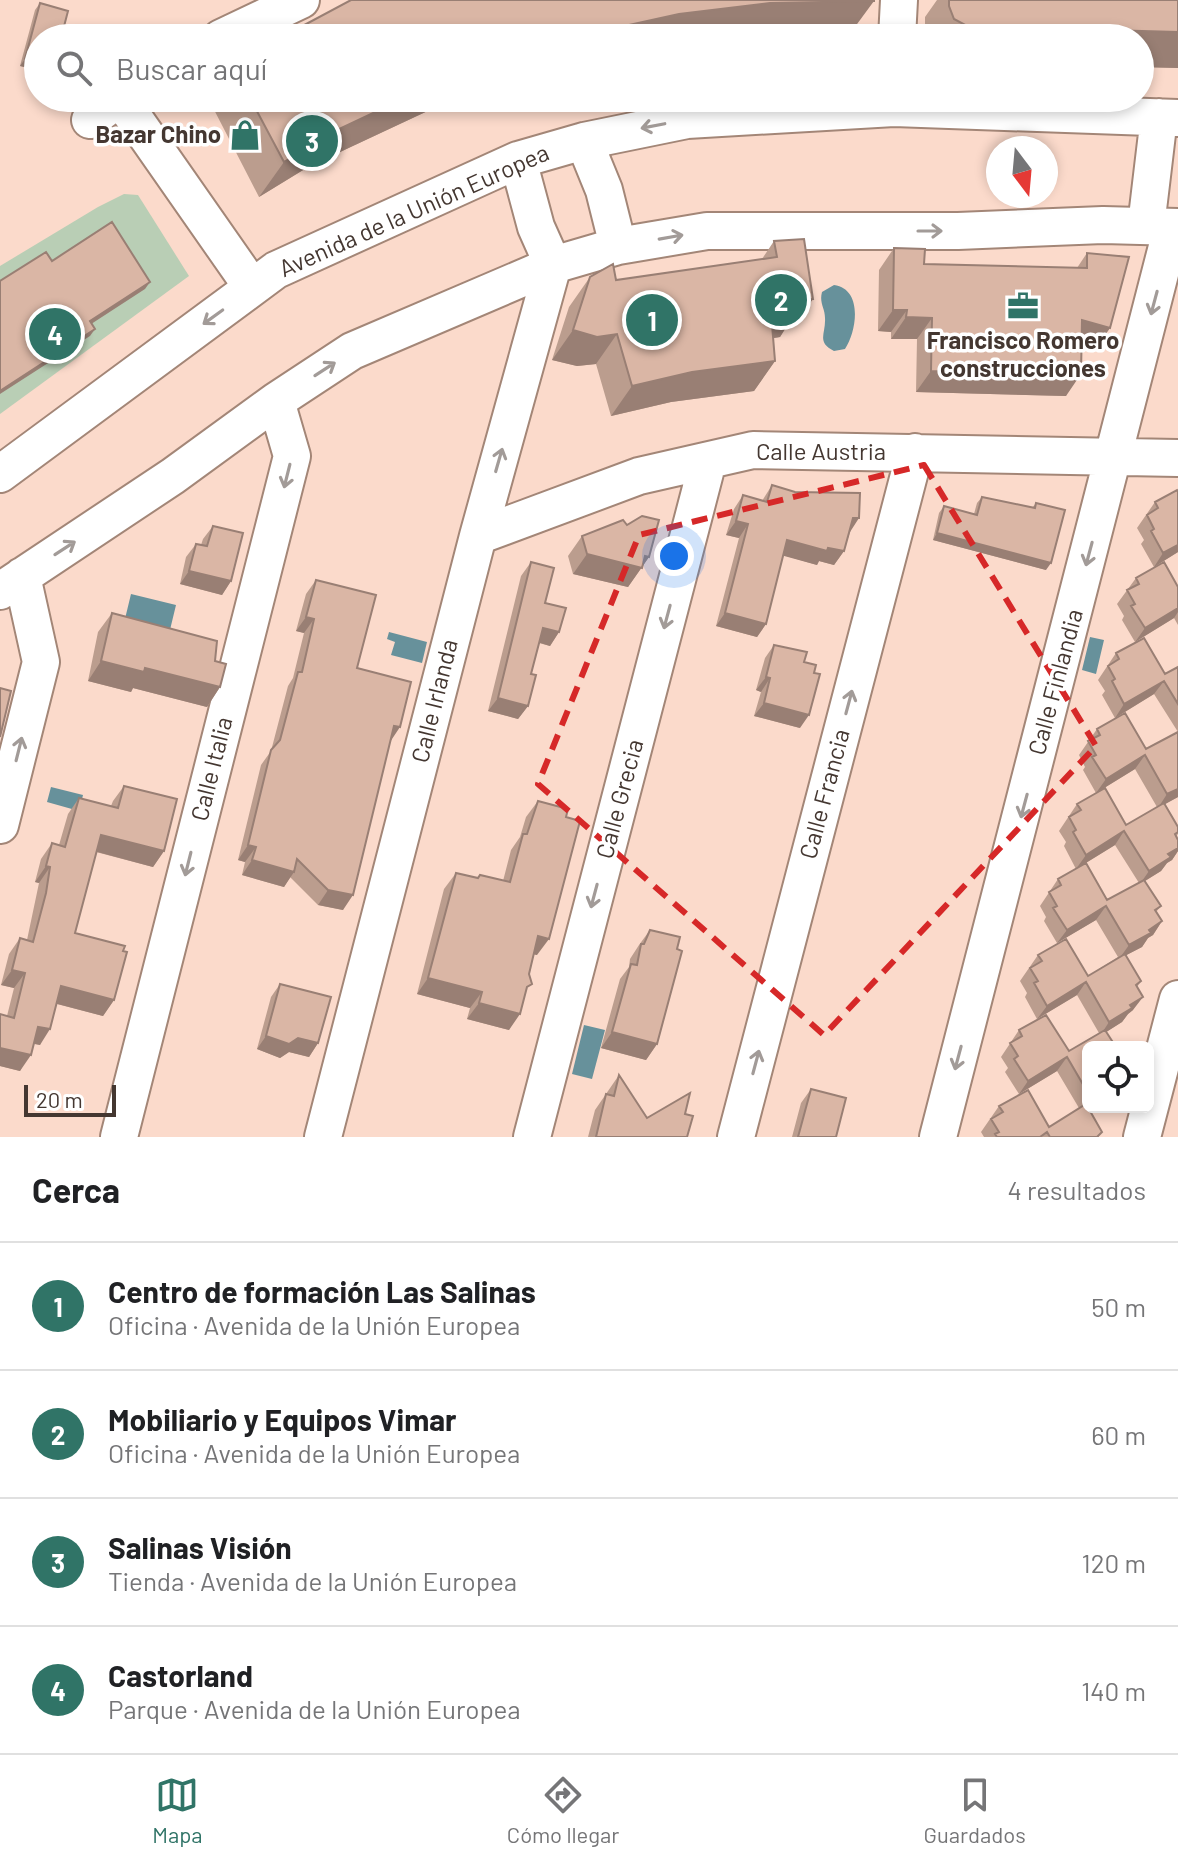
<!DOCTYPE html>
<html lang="es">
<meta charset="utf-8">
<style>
body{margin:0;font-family:Barlow,sans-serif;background:#f6f6f6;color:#202124}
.controls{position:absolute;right:24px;bottom:24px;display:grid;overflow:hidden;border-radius:12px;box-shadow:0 4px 12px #0003}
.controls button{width:72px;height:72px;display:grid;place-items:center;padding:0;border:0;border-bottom:2px solid #e0e0e0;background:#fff;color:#202124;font:40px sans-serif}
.compass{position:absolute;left:986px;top:136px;width:72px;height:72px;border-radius:50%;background:#fff;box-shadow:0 4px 12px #0003;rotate:164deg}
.scale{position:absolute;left:24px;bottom:20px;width:92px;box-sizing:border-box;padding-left:8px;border:4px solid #443731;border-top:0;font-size:22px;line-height:28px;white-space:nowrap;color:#443731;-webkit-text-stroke:6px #fff;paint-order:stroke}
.you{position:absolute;left:674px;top:556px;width:28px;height:28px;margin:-20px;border:6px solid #fff;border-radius:50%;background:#1a73e8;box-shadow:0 0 0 12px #1a73e833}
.badge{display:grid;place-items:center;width:52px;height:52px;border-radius:50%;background:#307467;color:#fff;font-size:26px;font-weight:700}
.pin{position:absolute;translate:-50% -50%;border:4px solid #fff;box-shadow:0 2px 8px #0006}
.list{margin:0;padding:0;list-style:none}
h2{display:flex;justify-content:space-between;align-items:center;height:104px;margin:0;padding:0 32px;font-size:34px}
h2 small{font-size:26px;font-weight:400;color:#757577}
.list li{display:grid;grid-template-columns:52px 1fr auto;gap:24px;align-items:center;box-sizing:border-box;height:128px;padding:0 32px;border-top:2px solid #e0e0e0}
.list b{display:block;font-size:30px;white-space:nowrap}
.list p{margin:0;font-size:26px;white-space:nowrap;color:#757577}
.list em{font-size:26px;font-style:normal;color:#757577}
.icon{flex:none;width:44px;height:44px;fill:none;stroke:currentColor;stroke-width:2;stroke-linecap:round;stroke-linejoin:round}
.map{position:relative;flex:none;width:1178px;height:1137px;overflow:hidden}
.search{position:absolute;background:#fff;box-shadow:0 4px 12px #0003;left:24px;right:24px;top:24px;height:88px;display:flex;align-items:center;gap:20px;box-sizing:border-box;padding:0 28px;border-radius:44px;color:#757577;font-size:30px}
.sheet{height:616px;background:#fff}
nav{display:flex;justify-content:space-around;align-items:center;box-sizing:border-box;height:112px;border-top:2px solid #e0e0e0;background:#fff;font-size:22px;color:#757577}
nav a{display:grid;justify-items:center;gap:4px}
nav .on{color:#307467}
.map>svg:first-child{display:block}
.green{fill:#b9ceb5}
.water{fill:#67919b}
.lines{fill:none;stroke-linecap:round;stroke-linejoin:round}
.minor-casing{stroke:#a38677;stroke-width:40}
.minor{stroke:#fff;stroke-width:36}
.wall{fill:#bb9d8e}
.shaded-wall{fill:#997f74}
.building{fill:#dab6a5;stroke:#997f74;stroke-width:2}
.oneway{stroke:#a29b98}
.marked{fill:none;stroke:#d62828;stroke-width:6;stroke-dasharray:16 10;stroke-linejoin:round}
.labels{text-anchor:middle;stroke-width:7;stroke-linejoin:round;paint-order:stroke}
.poi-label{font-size:24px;font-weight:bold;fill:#443731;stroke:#fff;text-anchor:end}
.street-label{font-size:24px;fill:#443731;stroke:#fff}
</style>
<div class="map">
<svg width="1178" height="1137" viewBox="0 0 1178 1137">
<rect width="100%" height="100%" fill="#fbdacb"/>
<path class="green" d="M 124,194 L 138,195 L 189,276 L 0,414 L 0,266 L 98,207 Z"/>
<path class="water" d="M 834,285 C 863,289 857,331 845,349 L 834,351 C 816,342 826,334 825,318 C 825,308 819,303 822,292 Z
M 131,594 L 176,605 L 169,634 L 124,623 Z
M 389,632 L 427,642 L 422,663 L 391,655 L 395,642 L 387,639 Z
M 1090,637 L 1104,640 L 1096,674 L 1082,670 Z
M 51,787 L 83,795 L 79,811 L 47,802 Z
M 584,1025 L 605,1030 L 592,1079 L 572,1074 Z"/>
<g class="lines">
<defs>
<path id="minor" d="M 221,38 L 301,0
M 897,38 L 899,0
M 120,98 L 252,287
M 90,120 L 120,98
M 584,141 L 604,190 L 618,246
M 1146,226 L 1159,117
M 0,474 L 276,270 L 518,160 L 584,141 L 687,120 L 894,108 L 1178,118
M 478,536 L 639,476 L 753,450 L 1178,458
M 0,591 L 173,476 L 276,401 L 352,351 L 553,265 L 618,246 L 707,231 L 958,231 L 1103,225 L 1178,227
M 0,825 L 41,662 L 22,576
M 119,1137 L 292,456 L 276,401
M 323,1137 L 478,536 L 553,265 L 536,227 L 518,160
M 532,1137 L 708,461
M 736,1137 L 915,452
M 938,1137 L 1172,227
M 1142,1137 L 1178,999"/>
</defs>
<use href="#minor" class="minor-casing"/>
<use href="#minor" class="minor"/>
</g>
<path class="wall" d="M 937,0 L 1178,0 L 1178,68 L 1140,67 L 1140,38 L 925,38 L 925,17 Z
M 40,3 L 38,38 L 38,70 L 20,66 L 35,10 Z
M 208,98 L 464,98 L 434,108 L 308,167 L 259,197 Z
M 774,241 L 792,328 L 785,329 L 780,337 L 773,338 L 775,361 L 754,391 L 671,402 L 611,416 L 596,364 L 577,366 L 552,360 L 569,307 L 590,277 L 616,280 L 762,259 Z
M 894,248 L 924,264 L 1077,268 L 1087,253 L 1110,328 L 1094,350 L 1081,346 L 1066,396 L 916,392 L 917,339 L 891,339 L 891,332 L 878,331 L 879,270 Z
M 772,485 L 850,532 L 844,551 L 834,565 L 819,561 L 817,565 L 783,555 L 766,624 L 757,637 L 716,626 L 739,538 L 726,535 L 734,509 L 743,495 L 762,501 Z
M 1178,492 L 1178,552 L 1154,567 L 1141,544 L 1144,540 L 1137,528 L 1155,502 Z
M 982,497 L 1032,508 L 1036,503 L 1046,570 L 933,540 L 939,513 L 944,506 L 974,514 L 977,503 Z
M 213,526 L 231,581 L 222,595 L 180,584 L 186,557 L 196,544 L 201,545 L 203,539 Z
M 582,536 L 649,557 L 628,587 L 573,574 L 568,556 Z
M 531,562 L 545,603 L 559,632 L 550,646 L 539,643 L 531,674 L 528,706 L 518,719 L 488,711 L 521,576 Z
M 1136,578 L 1178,587 L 1178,625 L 1174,618 L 1135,642 L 1122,620 L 1124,616 L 1117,604 Z
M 316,580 L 390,741 L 343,910 L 318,905 L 290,877 L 284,887 L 242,875 L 245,862 L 238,860 L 261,765 L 271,751 L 288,686 L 293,678 L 304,633 L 296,631 L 306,594 Z
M 112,613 L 215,661 L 220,687 L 207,707 L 133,688 L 131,692 L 88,681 L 98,632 Z
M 774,645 L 800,728 L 754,716 L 761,692 L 756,690 L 765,658 Z
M 1116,653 L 1165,674 L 1178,667 L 1178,797 L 1165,804 L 1178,827 L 1178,834 L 1176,836 L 1178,840 L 1178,851 L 1172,860 L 1167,863 L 1161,871 L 1145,881 L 1161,906 L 1156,912 L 1162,921 L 1153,935 L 1148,938 L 1142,947 L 1126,955 L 1141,981 L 1137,987 L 1133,1010 L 1128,1014 L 1122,1022 L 1106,1032 L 1088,1047 L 1087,1107 L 1099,1137 L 984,1137 L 981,1132 L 999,1106 L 1049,1127 L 1079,1108 L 1057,1071 L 1019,1094 L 1005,1072 L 1008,1068 L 1001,1057 L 1019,1030 L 1069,1051 L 1099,1033 L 1077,995 L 1037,1019 L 1025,997 L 1027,993 L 1020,981 L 1038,955 L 1088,976 L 1118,957 L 1096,920 L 1057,943 L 1044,921 L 1046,917 L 1040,906 L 1058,879 L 1107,900 L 1139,883 L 1115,845 L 1076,869 L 1064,846 L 1066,842 L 1059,831 L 1077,804 L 1126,825 L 1157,807 L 1135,769 L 1096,793 L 1083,770 L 1085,767 L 1079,755 L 1097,729 L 1146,749 L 1178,732 L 1154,694 L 1115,718 L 1102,695 L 1105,691 L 1098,680 Z
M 124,786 L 164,851 L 153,867 L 96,852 L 75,933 L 114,1000 L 103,1016 L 57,1004 L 40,1045 L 34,1044 L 20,1071 L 0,1066 L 0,1015 L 7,1016 L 14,988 L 1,985 L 9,954 L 20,938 L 27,940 L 39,883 L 35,882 L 41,859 L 52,843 L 59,845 L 68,814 L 79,798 L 111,806 L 113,801 Z
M 538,801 L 537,955 L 534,954 L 525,994 L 509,1030 L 467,1019 L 470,1008 L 417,994 L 444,889 L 456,873 L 477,878 L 480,875 L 503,881 L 511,850 L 520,837 L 526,817 Z
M 650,930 L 677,949 L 657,1044 L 646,1060 L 601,1048 L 620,979 L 629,967 L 630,959 L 639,945 Z
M 280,984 L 318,1043 L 309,1057 L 289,1052 L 280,1058 L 257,1049 L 271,997 Z
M 619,1075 L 647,1118 L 685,1114 L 687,1137 L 588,1137 L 595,1110 Z
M 811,1089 L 836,1137 L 792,1137 L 801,1103 Z"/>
<path class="shaded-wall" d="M 874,1 L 849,35 L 754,38 L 570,38 L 679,14 L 770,3 Z
M 967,26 L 1178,32 L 1178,68 L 1140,67 L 1140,38 L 958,38 Z
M 25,59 L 38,62 L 38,70 L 20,66 Z
M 405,98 L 464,98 L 434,108 L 308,167 L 259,197 L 284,162 L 333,132 Z
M 150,282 L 145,289 L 85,328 L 90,321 Z
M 813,299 L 792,328 L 785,329 L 780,337 L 750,342 L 771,312 L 800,300 Z
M 893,310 L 907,310 L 891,332 L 878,331 Z
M 906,317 L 932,318 L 917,339 L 891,339 Z
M 1082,320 L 1110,328 L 1094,350 L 1067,342 Z
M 95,329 L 90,336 L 0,394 L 0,391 Z
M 573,330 L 617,334 L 596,364 L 577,366 L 552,360 Z
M 775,361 L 754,391 L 671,402 L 611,416 L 632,386 L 692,372 Z
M 931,371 L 1081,374 L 1066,396 L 916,392 Z
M 853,518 L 859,518 L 850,532 L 843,531 Z
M 736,521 L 748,524 L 739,538 L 726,535 Z
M 937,533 L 1051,563 L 1046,570 L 933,540 Z
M 787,540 L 828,548 L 844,551 L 834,565 L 819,561 L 817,565 L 777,554 Z
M 1178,545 L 1178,552 L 1154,567 L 1163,553 Z
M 587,554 L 645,556 L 649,557 L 628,587 L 573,574 Z
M 189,571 L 231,581 L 222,595 L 180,584 Z
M 1178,608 L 1178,612 L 1174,618 L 1135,642 L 1145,628 Z
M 725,613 L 766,624 L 757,637 L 716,626 Z
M 306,617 L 314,619 L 304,633 L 296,631 Z
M 543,628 L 559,632 L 550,646 L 534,641 Z
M 101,661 L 145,668 L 220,687 L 207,707 L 133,688 L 131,692 L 88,681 Z
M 766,677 L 770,678 L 761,692 L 756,690 Z
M 1164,681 L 1154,694 L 1115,718 L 1124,704 Z
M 498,698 L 528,706 L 518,719 L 488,711 Z
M 764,703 L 809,715 L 800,728 L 754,716 Z
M 394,726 L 400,727 L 390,742 Z
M 1145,755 L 1135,769 L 1096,793 L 1106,779 Z
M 1178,789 L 1178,797 L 1158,808 L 1167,794 Z
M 1124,831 L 1115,845 L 1076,869 L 1086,855 Z
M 101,835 L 164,851 L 153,867 L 90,850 Z
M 248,845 L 256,847 L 245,862 L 238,860 Z
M 1178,848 L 1178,851 L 1172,860 L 1167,863 L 1161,871 L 1140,884 L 1149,871 L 1168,854 Z
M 252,860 L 294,872 L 284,887 L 242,875 Z
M 46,866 L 50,867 L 39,883 L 35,882 Z
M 328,890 L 353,895 L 343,910 L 318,905 Z
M 1106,906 L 1096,920 L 1057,943 L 1067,930 Z
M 1162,921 L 1153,935 L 1148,938 L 1142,947 L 1119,959 L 1129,945 L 1149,930 Z
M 538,936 L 549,939 L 537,955 L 527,953 Z
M 12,970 L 25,973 L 14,988 L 1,985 Z
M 428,978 L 482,992 L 470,1008 L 417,994 Z
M 1086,982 L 1077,995 L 1037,1019 L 1047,1006 Z
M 61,986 L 114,1000 L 103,1016 L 50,1002 Z
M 1143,997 L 1133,1010 L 1128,1014 L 1122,1022 L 1100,1036 L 1109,1022 L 1130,1005 Z
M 479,1003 L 520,1014 L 509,1030 L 467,1019 Z
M 38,1027 L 50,1029 L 40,1045 L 27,1042 Z
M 612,1032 L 657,1044 L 646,1060 L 601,1048 Z
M 266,1036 L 298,1038 L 318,1043 L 309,1057 L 289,1052 L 280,1058 L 257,1049 Z
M 0,1048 L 31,1055 L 20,1071 L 0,1066 Z
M 1067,1057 L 1057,1071 L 1019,1094 L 1028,1081 Z"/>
<path class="building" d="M 351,0 L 874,0 L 874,1 L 770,3 L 679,14 L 570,38 L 280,38 Z
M 949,0 L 1178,0 L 1178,32 L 967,26 L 954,19 L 949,6 Z
M 40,3 L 68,11 L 61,38 L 38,38 L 38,62 L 25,59 Z
M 250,98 L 405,98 L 333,132 L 284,162 Z
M 112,222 L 150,282 L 90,321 L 95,329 L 0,391 L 0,281 L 46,252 L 52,261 Z
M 804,239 L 813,299 L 800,300 L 800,307 L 771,312 L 775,361 L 692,372 L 632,386 L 617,334 L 597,337 L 573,330 L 590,277 L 613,264 L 616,280 L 777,257 L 774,241 Z
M 894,248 L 925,249 L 924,264 L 1087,268 L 1087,253 L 1129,257 L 1110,328 L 1082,320 L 1081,374 L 931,371 L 932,318 L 906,317 L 907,310 L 893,310 Z
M 772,485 L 795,492 L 860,493 L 859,518 L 853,518 L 844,551 L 828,548 L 827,551 L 787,540 L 766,624 L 725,613 L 748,524 L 736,521 L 743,495 L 767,502 Z
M 1177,490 L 1178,492 L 1178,545 L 1163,553 L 1151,531 L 1154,529 L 1147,515 L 1158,508 L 1155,502 Z
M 982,497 L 1035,508 L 1036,503 L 1065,510 L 1051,563 L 937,533 L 944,506 L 977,515 Z
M 642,516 L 659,520 L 649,557 L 645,556 L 642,568 L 587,554 L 582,536 L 623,520 L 627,525 Z
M 213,526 L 243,533 L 231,581 L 189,571 L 196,544 L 207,546 Z
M 531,562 L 554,568 L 545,603 L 566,608 L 559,632 L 543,628 L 531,674 L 536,675 L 528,706 L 498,698 Z
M 1164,562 L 1178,587 L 1178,608 L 1145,628 L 1131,606 L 1135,604 L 1127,590 L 1139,584 L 1136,578 Z
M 316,580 L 376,595 L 357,668 L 411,682 L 400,727 L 394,726 L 353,895 L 328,890 L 297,859 L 294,872 L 252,860 L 256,847 L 248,845 L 271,750 L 280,740 L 298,672 L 302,672 L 314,619 L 306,617 Z
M 112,613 L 217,641 L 215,661 L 226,664 L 220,687 L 145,668 L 144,672 L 101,661 Z
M 1144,638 L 1165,674 L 1178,667 L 1178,704 L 1164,681 L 1124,704 L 1112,681 L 1115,679 L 1108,666 L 1119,659 L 1116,653 Z
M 774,645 L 807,652 L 804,662 L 816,665 L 814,673 L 820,674 L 809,715 L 764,703 L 770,678 L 766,677 Z
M 0,688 L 11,691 L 0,737 Z
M 1125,713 L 1146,749 L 1178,732 L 1178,789 L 1167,794 L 1145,755 L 1106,779 L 1092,757 L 1096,755 L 1088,741 L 1100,735 L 1097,729 Z
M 124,786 L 177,799 L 164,851 L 101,835 L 75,933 L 125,946 L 123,951 L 127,952 L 114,1000 L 61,986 L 50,1029 L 38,1027 L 31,1055 L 0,1048 L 0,1014 L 14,1018 L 25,973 L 12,970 L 20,938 L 33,942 L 46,893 L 50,867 L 46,866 L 52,843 L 65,847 L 79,798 L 118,808 Z
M 1105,788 L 1126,825 L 1164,803 L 1178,827 L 1178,832 L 1175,834 L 1178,840 L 1178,848 L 1168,854 L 1171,857 L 1149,871 L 1124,831 L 1086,855 L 1073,832 L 1076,830 L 1069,817 L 1081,810 L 1077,804 Z
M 538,801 L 568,809 L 566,817 L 580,821 L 549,939 L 538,936 L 529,974 L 532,984 L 527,987 L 520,1014 L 479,1003 L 482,992 L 428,978 L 456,873 L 478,878 L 480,875 L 510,882 L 523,834 L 527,834 Z
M 1086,863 L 1107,900 L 1144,880 L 1161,906 L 1155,910 L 1162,921 L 1149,930 L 1151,933 L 1129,945 L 1106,906 L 1067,930 L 1053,908 L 1057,906 L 1049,892 L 1061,885 L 1058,879 Z
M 650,930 L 680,937 L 677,949 L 682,951 L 657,1044 L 612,1032 L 631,964 L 637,965 L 641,944 L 644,944 Z
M 1066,939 L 1088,976 L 1125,954 L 1141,981 L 1136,985 L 1143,997 L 1130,1005 L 1132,1008 L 1109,1022 L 1086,982 L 1047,1006 L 1034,983 L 1038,981 L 1030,968 L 1042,961 L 1038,955 Z
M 280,984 L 331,997 L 318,1043 L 298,1038 L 289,1044 L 266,1036 Z
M 1046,1015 L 1069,1051 L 1105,1030 L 1116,1047 L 1088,1047 L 1088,1093 L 1067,1057 L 1028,1081 L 1014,1059 L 1018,1056 L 1010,1043 L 1022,1036 L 1019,1030 Z
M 619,1075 L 647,1118 L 690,1093 L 685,1114 L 693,1116 L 687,1137 L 596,1137 L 606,1094 L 614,1096 Z
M 811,1089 L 846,1098 L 836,1137 L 798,1137 Z
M 1028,1090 L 1049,1127 L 1086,1104 L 1102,1132 L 1097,1137 L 1050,1137 L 1047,1132 L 1040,1137 L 997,1137 L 995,1134 L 999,1132 L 991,1119 L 1003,1112 L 999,1106 Z"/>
<defs><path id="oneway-shaft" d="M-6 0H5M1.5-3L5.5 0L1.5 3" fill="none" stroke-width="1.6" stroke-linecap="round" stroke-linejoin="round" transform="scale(2)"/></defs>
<g class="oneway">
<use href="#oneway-shaft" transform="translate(653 126) rotate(169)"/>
<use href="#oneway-shaft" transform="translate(930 231)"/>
<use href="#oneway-shaft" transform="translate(671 237) rotate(-10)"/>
<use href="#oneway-shaft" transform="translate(1154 303) rotate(105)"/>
<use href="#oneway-shaft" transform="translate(213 317) rotate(144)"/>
<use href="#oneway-shaft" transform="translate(325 369) rotate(-33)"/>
<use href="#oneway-shaft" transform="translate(499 460) rotate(-74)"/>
<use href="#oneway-shaft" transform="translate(287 476) rotate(104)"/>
<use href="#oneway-shaft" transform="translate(65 548) rotate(-33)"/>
<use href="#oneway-shaft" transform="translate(1089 554) rotate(105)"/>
<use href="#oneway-shaft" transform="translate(667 617) rotate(105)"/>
<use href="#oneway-shaft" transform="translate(849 702) rotate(-75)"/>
<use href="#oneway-shaft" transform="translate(19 749) rotate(-76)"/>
<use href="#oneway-shaft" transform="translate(1024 806) rotate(105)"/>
<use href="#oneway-shaft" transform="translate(188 864) rotate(104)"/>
<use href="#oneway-shaft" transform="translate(594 896) rotate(105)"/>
<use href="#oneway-shaft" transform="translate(958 1058) rotate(105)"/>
<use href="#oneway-shaft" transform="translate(756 1062) rotate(-75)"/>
</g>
<path class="marked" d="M 924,465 L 1096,746 L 824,1035 L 538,784 L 639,535 Z"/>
<defs>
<symbol id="shop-bare" viewBox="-9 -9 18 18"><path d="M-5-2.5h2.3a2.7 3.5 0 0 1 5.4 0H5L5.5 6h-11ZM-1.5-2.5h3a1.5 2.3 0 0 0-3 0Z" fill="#307467" stroke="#fff" stroke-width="2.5" paint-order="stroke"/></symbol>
<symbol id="office-bare" viewBox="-9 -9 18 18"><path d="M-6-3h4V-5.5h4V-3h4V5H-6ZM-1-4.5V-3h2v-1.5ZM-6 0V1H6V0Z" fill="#307467" stroke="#fff" stroke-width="2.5" paint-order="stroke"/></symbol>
</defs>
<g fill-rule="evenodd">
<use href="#shop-bare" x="223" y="113" width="44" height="44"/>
<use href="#office-bare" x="1001" y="284" width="44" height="44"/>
</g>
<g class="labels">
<g class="poi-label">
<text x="221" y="143">Bazar Chino</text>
<text x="1023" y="349" text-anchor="middle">Francisco Romero<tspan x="1023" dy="28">construcciones</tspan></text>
</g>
<g class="street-label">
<text transform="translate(414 211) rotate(-24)" y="8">Avenida de la Unión Europea</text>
<text x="821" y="460">Calle Austria</text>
<text transform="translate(1056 682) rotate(-75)" y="8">Calle Finlandia</text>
<text transform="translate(435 701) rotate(-76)" y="8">Calle Irlanda</text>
<text transform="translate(212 769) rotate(-76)" y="8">Calle Italia</text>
<text transform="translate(825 794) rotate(-75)" y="8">Calle Francia</text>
<text transform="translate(620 799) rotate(-75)" y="8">Calle Grecia</text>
</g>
</g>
</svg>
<div class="controls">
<button><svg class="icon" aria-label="locate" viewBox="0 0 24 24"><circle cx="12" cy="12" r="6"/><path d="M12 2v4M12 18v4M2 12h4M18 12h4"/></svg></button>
</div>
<svg class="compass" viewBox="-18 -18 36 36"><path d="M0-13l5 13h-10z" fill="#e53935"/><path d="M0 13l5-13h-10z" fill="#757577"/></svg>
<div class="scale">20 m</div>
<div class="you"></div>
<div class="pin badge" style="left:652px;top:320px">1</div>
<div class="pin badge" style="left:781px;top:300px">2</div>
<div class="pin badge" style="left:312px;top:141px">3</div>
<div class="pin badge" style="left:55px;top:334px">4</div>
<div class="search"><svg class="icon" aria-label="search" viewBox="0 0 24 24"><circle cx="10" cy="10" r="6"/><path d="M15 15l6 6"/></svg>Buscar aquí</div>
</div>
<section class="sheet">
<h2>Cerca<small>4 resultados</small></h2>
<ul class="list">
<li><span class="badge">1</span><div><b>Centro de formación Las Salinas</b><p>Oficina · Avenida de la Unión Europea</p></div><em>50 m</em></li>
<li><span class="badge">2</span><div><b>Mobiliario y Equipos Vimar</b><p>Oficina · Avenida de la Unión Europea</p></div><em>60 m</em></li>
<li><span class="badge">3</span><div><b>Salinas Visión</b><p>Tienda · Avenida de la Unión Europea</p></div><em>120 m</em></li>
<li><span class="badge">4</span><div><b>Castorland</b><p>Parque · Avenida de la Unión Europea</p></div><em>140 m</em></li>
</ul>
</section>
<nav>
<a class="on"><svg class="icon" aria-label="map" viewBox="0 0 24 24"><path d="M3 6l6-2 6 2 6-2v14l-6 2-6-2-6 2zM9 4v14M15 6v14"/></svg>Mapa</a>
<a><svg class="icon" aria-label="directions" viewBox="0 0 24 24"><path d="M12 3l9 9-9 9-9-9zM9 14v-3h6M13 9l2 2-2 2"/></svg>Cómo llegar</a>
<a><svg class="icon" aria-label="saved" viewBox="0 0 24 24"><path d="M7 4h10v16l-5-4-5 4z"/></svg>Guardados</a>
</nav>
